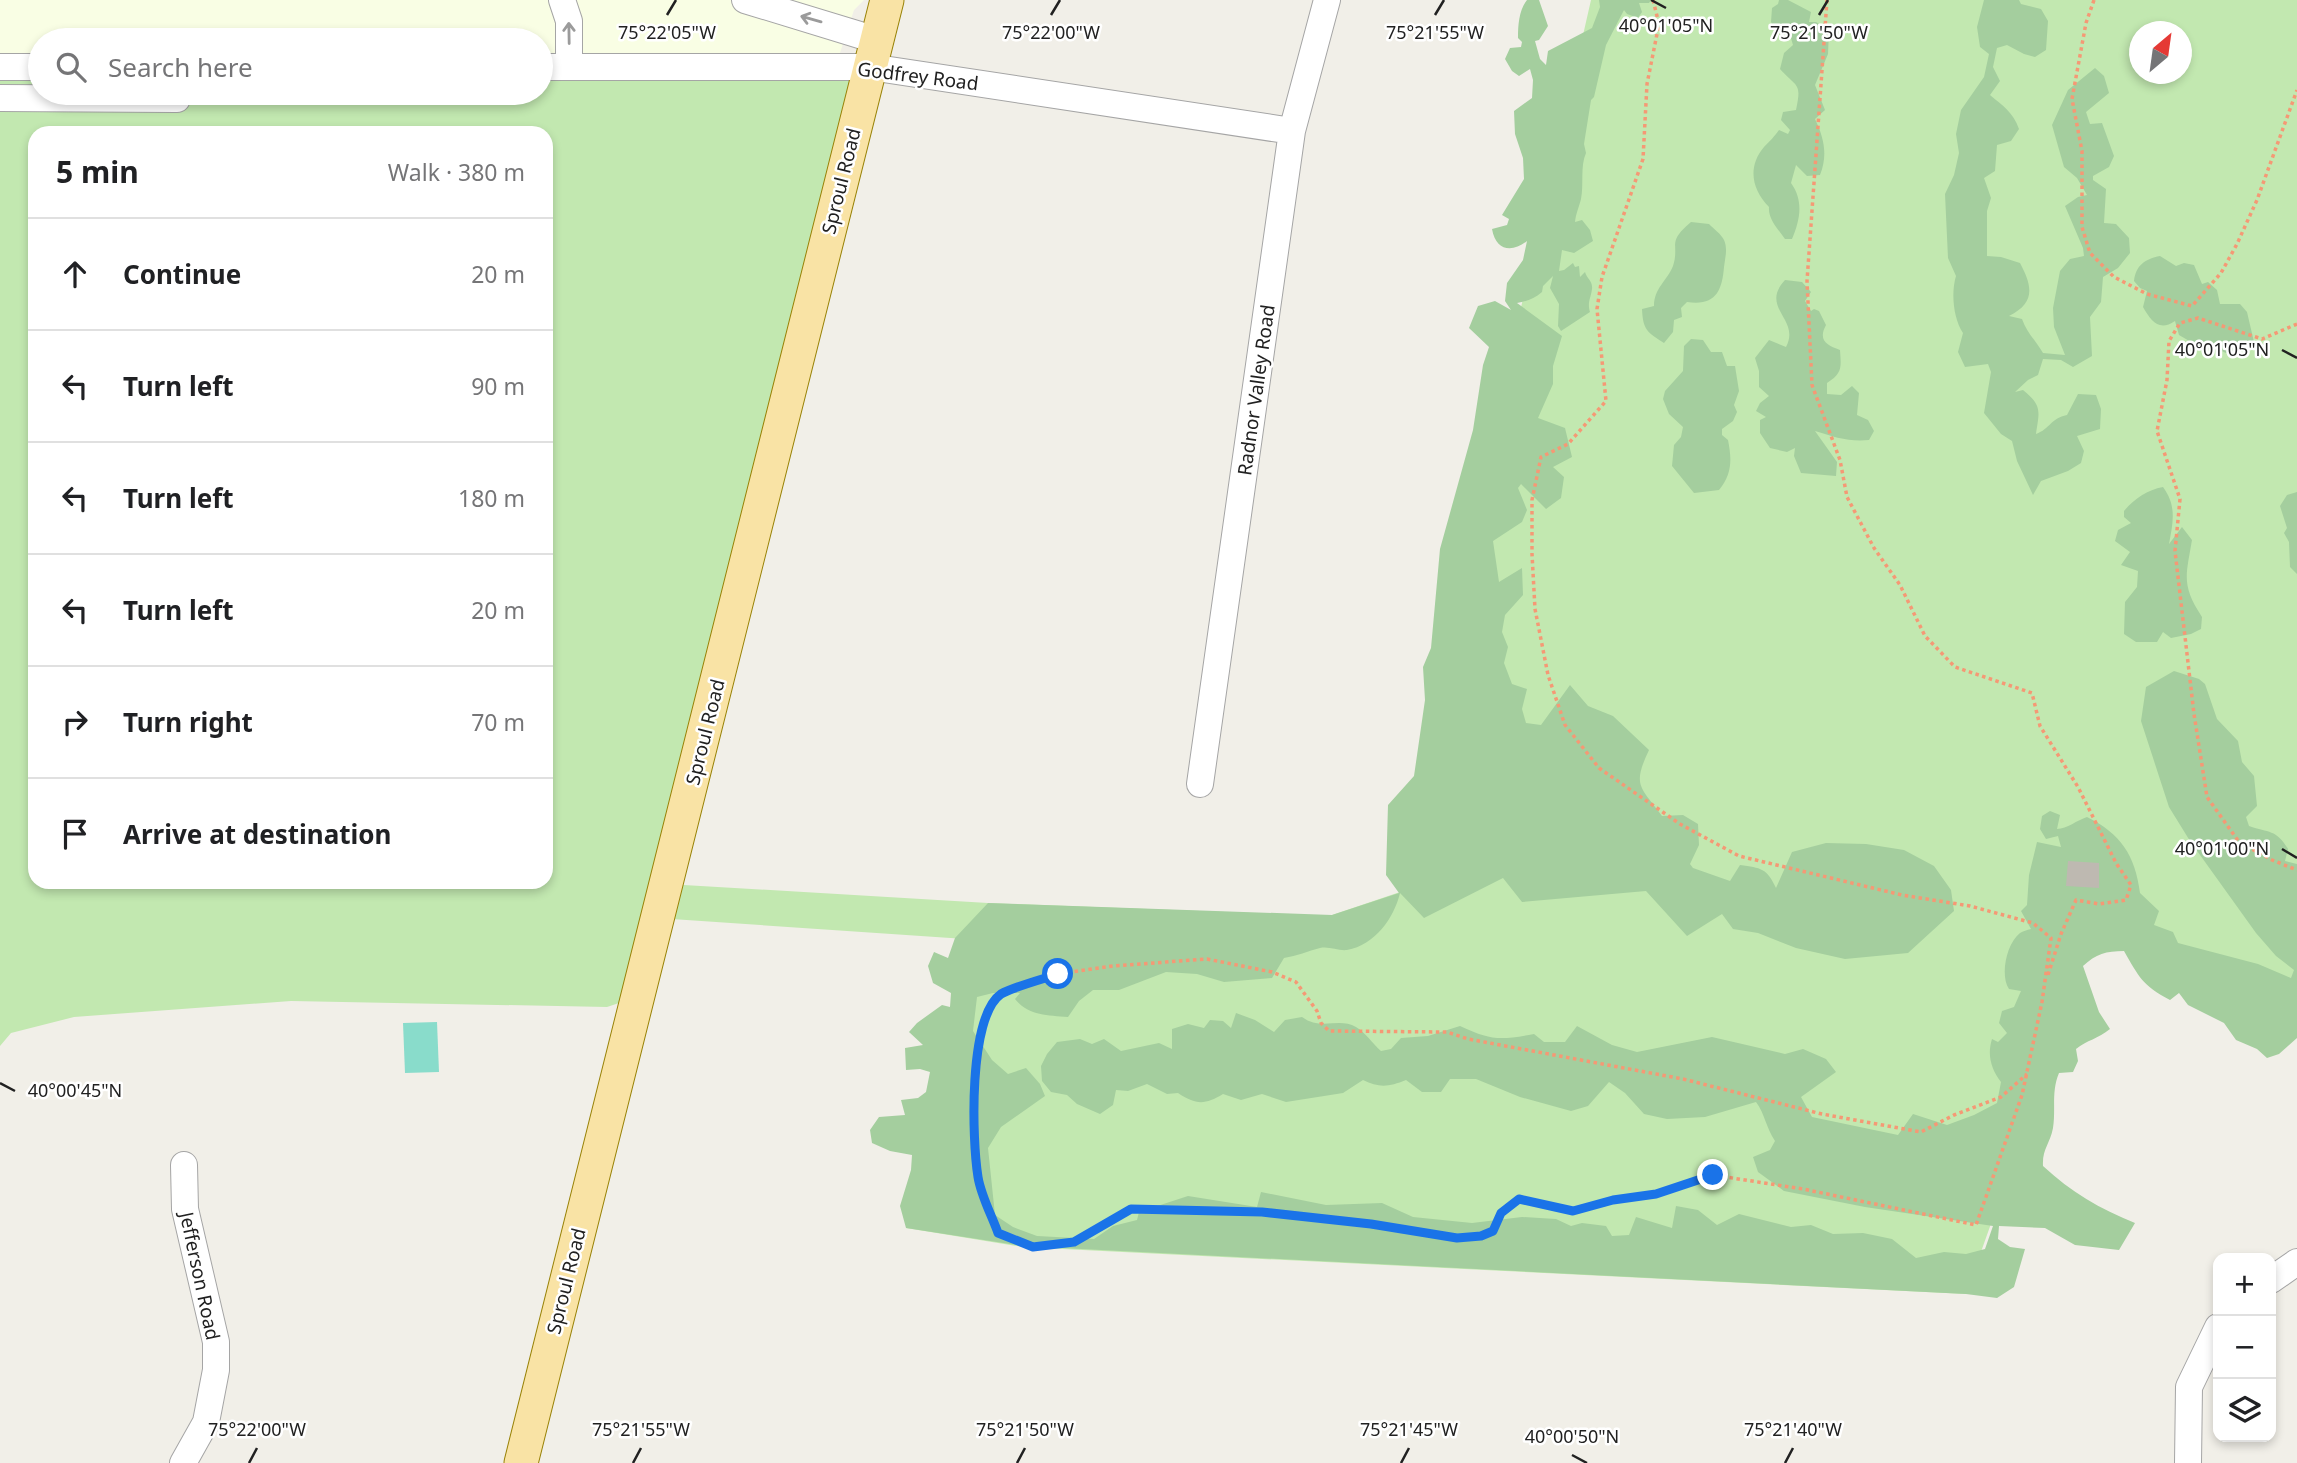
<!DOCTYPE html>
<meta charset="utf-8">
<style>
body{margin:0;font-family:"Noto Sans",sans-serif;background:#f6f6f6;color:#202124}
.controls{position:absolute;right:21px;bottom:21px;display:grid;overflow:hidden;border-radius:14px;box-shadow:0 4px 10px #0003}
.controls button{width:63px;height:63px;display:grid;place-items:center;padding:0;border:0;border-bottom:2px solid #e0e0e0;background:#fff;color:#202124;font:35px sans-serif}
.compass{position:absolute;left:2129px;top:21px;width:63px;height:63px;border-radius:50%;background:#fff;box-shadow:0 4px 10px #0003;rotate:29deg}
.stop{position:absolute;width:21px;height:21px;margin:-16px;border:5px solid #1a73e8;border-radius:50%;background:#fff}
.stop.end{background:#1a73e8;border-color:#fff;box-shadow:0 2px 7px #0008}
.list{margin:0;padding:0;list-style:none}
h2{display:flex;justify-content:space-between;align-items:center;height:91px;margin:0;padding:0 28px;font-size:30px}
h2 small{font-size:23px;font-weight:400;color:#757577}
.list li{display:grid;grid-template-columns:46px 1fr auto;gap:21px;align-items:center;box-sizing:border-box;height:112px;padding:0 28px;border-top:2px solid #e0e0e0}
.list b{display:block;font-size:26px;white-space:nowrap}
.list em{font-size:23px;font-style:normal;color:#757577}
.icon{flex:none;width:38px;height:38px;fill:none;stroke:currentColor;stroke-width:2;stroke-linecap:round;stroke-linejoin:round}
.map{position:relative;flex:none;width:2297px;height:1463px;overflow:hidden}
.search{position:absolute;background:#fff;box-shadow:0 4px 10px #0003;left:28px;top:28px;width:525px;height:77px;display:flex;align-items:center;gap:18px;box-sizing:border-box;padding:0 24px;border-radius:38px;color:#757577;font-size:26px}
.panel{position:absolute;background:#fff;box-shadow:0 4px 10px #0003;left:28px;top:126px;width:525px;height:763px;border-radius:21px}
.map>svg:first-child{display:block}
.education{fill:#f9fee4}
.grass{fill:#c2e8b0;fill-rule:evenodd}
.forest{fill:#a4ce9e}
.pitch{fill:#89dccb}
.building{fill:#beb9b1}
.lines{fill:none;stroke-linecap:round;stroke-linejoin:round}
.minor-casing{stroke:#a5a5a5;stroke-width:28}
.major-casing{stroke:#988206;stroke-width:35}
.path{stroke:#f59975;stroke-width:3.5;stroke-dasharray:3.5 3.5;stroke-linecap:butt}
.minor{stroke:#fff;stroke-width:26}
.major{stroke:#f9e3a5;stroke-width:33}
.oneway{stroke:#9b9b9b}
.route{stroke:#1a73e8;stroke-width:9}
.ticks{fill:none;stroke:#212121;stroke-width:2.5}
.labels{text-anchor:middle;stroke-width:5;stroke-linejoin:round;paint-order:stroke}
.street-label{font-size:19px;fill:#212121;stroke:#fff}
.ticks-label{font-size:18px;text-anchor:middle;fill:#212121;stroke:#fff;stroke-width:5;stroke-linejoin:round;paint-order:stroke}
</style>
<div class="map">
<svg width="2297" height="1463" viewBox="0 0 2297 1463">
<rect width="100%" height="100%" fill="#f1efe8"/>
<path class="education" d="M 0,0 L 864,0 L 854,10 L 839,56 L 541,57 L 541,40 L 40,40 L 40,58 L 0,58 Z"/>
<path class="grass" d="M 1591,0 L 2297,0 L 2297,1010 L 2093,937 L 1966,1294 L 1023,1247 L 906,1228 L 980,940 L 657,918 L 637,997 L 607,1007 L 291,1001 L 74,1017 L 11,1033 L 0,1046 L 0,67 L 40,67 L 40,93 L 541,93 L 541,67 L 870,67 L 667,884 L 988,903 L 1329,916 L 1400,892 L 1469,536 ZM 2140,32 L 2182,32 L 2182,74 L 2140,74 ZM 35,133 L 546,133 L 546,882 L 35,882 Z"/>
<path class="forest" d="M 1527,0 L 1539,0 L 1548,26 L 1539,40 L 1535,41 L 1540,59 L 1546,65 L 1548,51 L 1592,28 L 1600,7 L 1599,0 L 1651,0 L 1649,3 L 1639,3 L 1642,12 L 1638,18 L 1627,14 L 1624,10 L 1606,45 L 1594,97 L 1591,100 L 1584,144 L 1586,153 C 1580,166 1584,185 1581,199 C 1579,207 1576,213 1575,222 L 1582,220 L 1590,230 L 1593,241 L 1574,253 L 1562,250 L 1559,271 L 1564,270 L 1573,263 L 1575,267 L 1579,266 L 1580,277 L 1585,272 C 1587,279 1593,281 1592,289 C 1591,298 1587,302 1590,312 L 1561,331 L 1558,326 L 1559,304 L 1550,288 L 1553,276 L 1543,286 L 1542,292 C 1534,299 1527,301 1517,303 L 1562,336 L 1553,366 L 1553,384 L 1538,418 L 1565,428 L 1572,457 L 1553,467 L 1564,477 L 1561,498 L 1546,509 L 1521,484 L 1518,488 L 1527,510 L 1522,522 L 1493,541 L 1499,582 L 1522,568 L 1523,595 L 1505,615 L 1502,632 L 1508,647 L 1504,663 L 1512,684 L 1527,689 L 1522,709 L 1526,723 L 1541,725 L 1570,685 L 1588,706 L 1613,716 L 1649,750 C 1632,786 1640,786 1662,816 L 1683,815 L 1698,824 L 1699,845 L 1690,864 L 1693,868 L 1730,881 L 1740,865 C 1761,868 1767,868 1776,888 L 1792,852 L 1826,843 L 1866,844 L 1904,850 L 1934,866 L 1951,890 L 1954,911 L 1908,953 L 1845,959 L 1796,948 L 1758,933 L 1733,929 L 1722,914 L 1687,936 L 1646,891 L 1522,902 L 1503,878 L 1424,918 L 1400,893 C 1394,918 1375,945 1347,950 C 1338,951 1329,946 1320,948 C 1308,951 1297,956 1284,958 L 1272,978 L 1224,982 L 1197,974 L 1166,972 L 1119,990 L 1093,990 L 1079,1001 L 1068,1017 C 1047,1015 1029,1016 1015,999 L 1020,993 L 993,993 L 977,997 L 973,1031 L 992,1060 L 1008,1074 L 1026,1068 L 1040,1084 L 1045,1096 L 1001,1127 L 988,1148 L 995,1215 L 1013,1227 L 1037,1236 L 1094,1239 L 1113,1226 L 1137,1220 L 1139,1212 L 1188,1196 L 1257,1207 L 1261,1192 L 1326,1205 L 1382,1203 L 1413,1217 L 1472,1223 L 1522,1217 L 1556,1219 L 1571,1226 L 1582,1223 L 1606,1226 L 1612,1236 L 1629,1235 L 1636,1217 L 1672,1228 L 1676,1206 L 1698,1210 L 1717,1225 L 1739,1214 L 1791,1227 L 1811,1225 L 1833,1234 L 1863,1233 L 1892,1239 L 1916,1258 L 1944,1252 L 1966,1254 L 1985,1249 L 1993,1226 L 1865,1207 L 1784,1191 L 1758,1172 L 1753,1157 L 1770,1150 L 1775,1141 C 1766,1128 1765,1114 1756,1102 L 1705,1117 L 1667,1119 L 1644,1114 L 1625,1093 L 1609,1082 L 1588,1106 L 1571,1111 L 1520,1097 L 1476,1079 L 1450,1079 L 1441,1092 L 1422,1092 L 1406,1080 C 1389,1087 1379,1088 1363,1080 L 1343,1093 L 1286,1102 L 1262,1094 L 1241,1100 L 1223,1094 C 1205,1105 1196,1105 1178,1093 L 1167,1094 L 1147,1084 L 1128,1091 L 1116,1090 L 1113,1105 L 1100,1114 L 1077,1104 L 1067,1095 L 1051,1092 L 1042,1081 L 1041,1066 L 1047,1054 L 1057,1042 L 1080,1039 L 1092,1044 L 1104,1039 L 1121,1051 L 1159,1043 L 1172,1049 L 1172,1029 L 1188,1024 L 1204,1028 L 1210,1020 L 1223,1021 L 1231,1028 L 1236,1013 L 1255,1020 L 1274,1032 L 1285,1020 L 1302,1017 C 1321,1031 1339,1017 1356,1027 C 1365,1032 1373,1044 1381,1051 L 1391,1049 L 1401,1038 L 1428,1036 L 1460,1026 C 1492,1041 1500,1040 1534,1034 L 1544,1042 L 1565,1042 L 1577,1026 L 1612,1045 L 1637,1052 L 1712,1037 L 1785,1054 L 1803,1049 L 1826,1059 L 1836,1072 L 1801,1097 L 1812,1117 L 1898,1135 L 1913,1114 L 1947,1125 L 1974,1115 L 1997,1103 L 2001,1082 C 1991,1069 1987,1055 1992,1039 L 1998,1042 L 2007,1033 L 1999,1023 L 2002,1011 L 2014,1007 L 2021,991 L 2009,989 C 2000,976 2006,944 2020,933 C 2023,931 2027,930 2031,929 L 2021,911 L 2027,905 L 2029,875 L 2037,842 L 2061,847 L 2058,836 L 2046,839 L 2040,829 L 2042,816 L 2050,811 L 2060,815 L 2057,829 C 2067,829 2077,820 2087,817 C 2121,834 2135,855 2140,893 L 2159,911 L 2154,925 L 2173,932 L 2178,943 L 2258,964 L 2291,978 L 2294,970 L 2276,956 L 2256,933 L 2190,841 L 2169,807 L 2141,721 L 2146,687 L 2174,671 L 2199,679 L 2205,684 L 2217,719 L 2238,741 L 2242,762 L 2254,776 L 2257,806 L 2246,817 L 2249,826 C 2269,833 2276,829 2288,849 L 2285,861 L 2297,864 L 2297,1038 L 2279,1054 L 2267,1058 L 2257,1049 L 2236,1040 L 2224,1023 L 2188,1005 L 2179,993 L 2170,1000 C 2142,985 2139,977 2124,951 C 2106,951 2096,954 2083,966 L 2099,1012 L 2110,1029 C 2098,1039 2087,1040 2076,1049 L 2078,1061 L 2073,1072 L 2059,1073 C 2051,1092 2056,1109 2053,1128 C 2050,1144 2042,1149 2043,1166 C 2071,1192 2100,1209 2135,1223 L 2119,1250 L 2075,1245 L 2045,1228 L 1999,1226 L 1998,1239 L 2010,1247 L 2025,1249 L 2014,1287 L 1997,1298 L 1966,1294 L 1023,1246 L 906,1228 L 900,1206 L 911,1170 L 912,1155 L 890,1151 L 872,1143 L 870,1130 L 879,1117 L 905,1115 L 901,1100 L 918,1098 L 926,1092 L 930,1072 L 920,1069 L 906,1070 L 905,1048 L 923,1045 L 909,1032 L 917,1023 L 942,1005 L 950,1007 L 951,993 L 933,983 L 928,966 L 934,952 L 948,958 L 955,938 L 988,903 L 1332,915 L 1399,893 L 1386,875 L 1388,805 L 1414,776 L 1425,700 L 1423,667 L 1431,648 L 1440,549 L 1473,430 L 1483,365 L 1489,347 L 1469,328 L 1478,306 L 1495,301 L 1511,310 L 1505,301 L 1507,283 L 1523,260 L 1527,241 C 1512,253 1496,251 1492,229 L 1507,225 L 1509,219 L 1502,215 L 1524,179 L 1523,158 L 1515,134 L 1514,111 L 1532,98 L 1533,80 L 1530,69 L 1519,76 L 1512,71 L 1505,59 L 1510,48 L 1521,47 L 1522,42 L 1518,38 C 1518,25 1519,10 1527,0 Z
M 1779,0 L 1788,0 L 1811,12 L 1809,22 L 1816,22 L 1829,31 L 1828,54 L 1815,85 L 1825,110 L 1815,119 C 1824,138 1828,155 1820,175 L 1807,176 L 1796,165 L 1791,183 C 1804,201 1800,220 1792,239 L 1785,239 C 1778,229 1768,219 1769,207 C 1752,190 1747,167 1764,147 C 1770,141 1774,137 1779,130 L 1788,134 L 1790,130 L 1781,120 L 1783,112 L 1796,110 C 1802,82 1797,88 1780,69 L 1784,53 L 1793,45 L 1790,35 L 1777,33 L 1771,22 L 1772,8 L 1778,4 Z
M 1984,0 L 2019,0 L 2021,4 L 2041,9 L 2048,21 L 2046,50 L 2035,57 L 2024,54 L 2007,45 L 1997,48 L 1993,67 L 2000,81 L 1990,95 C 2003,106 2013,112 2019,129 L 2011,141 L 1997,145 L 1995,171 L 1984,178 L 1991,198 L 1987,211 L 1987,256 L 2001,257 L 2020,263 C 2033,287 2035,303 2009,316 L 2022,319 C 2027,333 2036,341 2043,353 L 2065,355 L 2054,327 L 2053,308 L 2060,271 L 2070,259 L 2084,256 L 2083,248 L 2065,206 L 2078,197 L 2087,195 L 2077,178 L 2064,167 L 2052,125 L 2068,90 L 2095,68 L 2104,76 L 2109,93 L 2086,112 L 2090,124 L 2102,123 L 2114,156 L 2109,167 L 2093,176 L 2093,180 L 2106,189 L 2104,223 L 2116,224 L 2129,238 L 2130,253 L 2118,268 L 2103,277 L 2101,302 L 2090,317 L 2092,356 L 2073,367 L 2061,360 L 2043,359 L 2038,375 L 2028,380 L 2015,392 L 2023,390 C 2043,406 2039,412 2036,434 C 2050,429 2051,418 2067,415 L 2078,394 L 2096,395 L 2101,409 L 2100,429 L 2077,436 L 2084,451 L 2081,463 L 2068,471 L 2041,481 L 2033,495 L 2017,461 L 2012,441 L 2001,434 L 1984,413 L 1991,372 L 1988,364 L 1965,367 L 1958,352 L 1963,333 C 1953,318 1951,292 1956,276 L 1948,258 L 1945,194 L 1954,175 L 1959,153 L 1956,134 L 1961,110 L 1984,77 L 1989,54 L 1980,47 L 1977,27 Z
M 1691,222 L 1709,224 C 1714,229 1721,234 1724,240 C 1728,249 1725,258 1724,267 C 1722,292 1715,306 1687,302 L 1681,308 L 1682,317 L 1674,320 L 1673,332 L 1664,343 C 1647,332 1643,330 1642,309 L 1654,306 C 1654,288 1667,281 1673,266 C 1680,244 1666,243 1691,222 Z
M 2160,256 L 2176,266 L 2184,263 L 2194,265 L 2202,284 L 2208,282 L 2217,290 L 2220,304 L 2240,304 L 2247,312 L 2254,342 L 2237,354 L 2226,353 L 2215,348 L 2203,349 L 2179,335 L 2175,321 C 2159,332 2151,321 2143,307 L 2147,291 L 2140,288 L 2134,281 C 2136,265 2145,259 2160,256 Z
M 1785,280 L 1802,282 L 1811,292 L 1805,301 L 1811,311 L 1814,309 L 1819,311 L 1826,325 C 1818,340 1826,345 1840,350 C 1841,367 1843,373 1827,383 L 1827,394 L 1841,395 L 1852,386 L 1859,393 L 1857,415 L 1868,420 L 1874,431 L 1869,440 C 1849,442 1834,437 1815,431 L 1837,462 L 1836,476 L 1801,473 L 1794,456 L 1795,448 L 1787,452 L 1770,448 L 1760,433 L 1760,420 L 1766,417 L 1756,411 L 1760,403 L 1769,396 L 1759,387 L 1759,371 L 1755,358 L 1769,340 L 1786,347 C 1801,319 1759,308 1785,280 Z
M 1691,339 L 1703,340 L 1711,352 L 1722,352 L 1727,366 L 1735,366 L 1739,391 L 1734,405 L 1737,412 L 1733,421 L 1722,429 L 1722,435 L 1728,440 C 1732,460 1732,474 1719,490 L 1694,493 L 1672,466 L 1674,445 L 1681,437 L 1683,427 L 1669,414 L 1663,399 L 1665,391 L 1683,371 L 1684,346 Z
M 2163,487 C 2177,506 2173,522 2169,544 L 2182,527 L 2192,540 C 2186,576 2181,585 2202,617 L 2201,629 L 2191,634 L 2171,638 L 2163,632 L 2157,642 L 2136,642 L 2124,634 L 2125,602 L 2137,587 L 2138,571 L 2121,565 L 2130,552 L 2115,541 L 2118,530 L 2131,523 L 2124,517 L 2124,511 C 2134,499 2147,490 2163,487 Z
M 2297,492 L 2297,574 L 2290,567 L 2289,542 L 2284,533 L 2287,528 L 2280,506 L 2287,495 Z"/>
<path class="pitch" d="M 437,1022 L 439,1072 L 405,1073 L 403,1023 Z"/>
<path class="building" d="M 2068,861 L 2099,863 L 2099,888 L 2066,886 Z"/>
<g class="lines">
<defs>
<path id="minor" d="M 562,0 L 569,21 L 569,67
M 745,0 L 876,40
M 0,67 L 40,67
M 541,67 L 870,67 L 1292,131
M 0,98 L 177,99
M 1200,784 L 1292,131 L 1327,0
M 2271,1280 L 2297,1262
M 183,1463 L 206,1422 L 216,1370 L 216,1342 L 185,1209 L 184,1165
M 2188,1463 L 2189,1387 L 2218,1327"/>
<path id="major" d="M 521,1463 L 887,0"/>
</defs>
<use href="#minor" class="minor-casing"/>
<use href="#major" class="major-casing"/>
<path class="path" d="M 1653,0 L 1659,24 L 1647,84 L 1643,159 L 1602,277 L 1597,309 L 1606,401 L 1568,444 L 1541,457 L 1532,500 L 1532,554 L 1535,609 L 1548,675 L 1565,725 L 1599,768 L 1680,824 L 1739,856 L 1902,895 L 1970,906 L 2033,923 L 2051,938 L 2042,1002 L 2022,1095 L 1976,1225 L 1803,1189 L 1713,1175 L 1656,1194 L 1613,1200 L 1573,1211 L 1519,1199 L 1501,1212 L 1493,1231 L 1481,1236 L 1457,1238 L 1371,1224 L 1261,1212 L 1131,1209 L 1074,1242 L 1033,1247 L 998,1233 L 978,1180 L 973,1124 L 983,1021 L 1000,995 L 1057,974 L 1113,966 L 1207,959 L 1272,972 L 1296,982 L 1317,1011 L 1321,1023 L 1329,1031 L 1447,1032 L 1468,1039 L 1683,1079 L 1822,1114 L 1921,1132 L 1954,1115 L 2001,1097 L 2027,1074
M 1827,0 L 1807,281 L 1812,385 L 1840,460 L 1847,497 L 1874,548 L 1900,585 L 1925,636 L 1955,667 L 2032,693 L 2040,726 L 2078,787 L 2116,863 L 2131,885 L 2126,900 L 2099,904 L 2076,900 L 2061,934 L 2048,975
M 2094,0 L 2086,23 L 2072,99 L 2082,151 L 2082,227 L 2090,253 L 2114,277 L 2147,294 L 2192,306 L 2221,273 L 2237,244 L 2257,200 L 2297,90
M 2297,324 L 2262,339 L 2198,318 L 2180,323 L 2169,341 L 2167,380 L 2157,431 L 2180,499 L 2175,551 L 2194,714 L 2207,797 L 2239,842 L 2272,860 L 2297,870"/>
<use href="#minor" class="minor"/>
<use href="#major" class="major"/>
</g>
<defs><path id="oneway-shaft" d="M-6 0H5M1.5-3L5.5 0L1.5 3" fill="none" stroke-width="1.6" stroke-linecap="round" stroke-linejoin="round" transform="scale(1.75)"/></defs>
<g class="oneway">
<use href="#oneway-shaft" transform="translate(811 19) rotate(-164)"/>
<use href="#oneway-shaft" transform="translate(569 33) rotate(-91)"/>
</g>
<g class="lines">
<path class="route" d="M 1058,974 C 1043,979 1013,987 1001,994 C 968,1017 972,1140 978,1177 C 981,1196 992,1216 998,1233 L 1033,1247 L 1074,1242 L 1131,1209 L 1262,1212 L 1371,1224 L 1457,1238 L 1481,1236 L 1493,1231 L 1501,1213 L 1519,1199 L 1573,1211 L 1613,1200 L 1656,1194 L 1713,1175"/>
</g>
<path class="ticks" d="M 1651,0 L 1666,8M 667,15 L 676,0M 1051,15 L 1060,0M 1435,15 L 1444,0M 1819,15 L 1828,0M 2282,350 L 2297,358M 2282,849 L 2297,858M 0,1083 L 15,1091M 1572,1455 L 1587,1463M 249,1463 L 257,1448M 633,1463 L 641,1448M 1017,1463 L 1025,1448M 1401,1463 L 1409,1448M 1785,1463 L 1793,1448"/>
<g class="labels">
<g class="street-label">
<text transform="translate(918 76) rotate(7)" y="7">Godfrey Road</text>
<text transform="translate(841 181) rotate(-76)" y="7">Sproul Road</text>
<text transform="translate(1256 390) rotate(-82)" y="7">Radnor Valley Road</text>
<text transform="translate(705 732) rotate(-76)" y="7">Sproul Road</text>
<text transform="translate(200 1276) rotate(78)" y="7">Jefferson Road</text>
<text transform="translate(566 1281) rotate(-76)" y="7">Sproul Road</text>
</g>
</g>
<g class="ticks-label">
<text x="1666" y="32">40°01'05"N</text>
<text x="667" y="39">75°22'05"W</text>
<text x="1051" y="39">75°22'00"W</text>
<text x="1435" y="39">75°21'55"W</text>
<text x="1819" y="39">75°21'50"W</text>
<text x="2222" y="356">40°01'05"N</text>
<text x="2222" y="855">40°01'00"N</text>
<text x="75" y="1097">40°00'45"N</text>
<text x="257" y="1436">75°22'00"W</text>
<text x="641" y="1436">75°21'55"W</text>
<text x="1025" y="1436">75°21'50"W</text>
<text x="1409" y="1436">75°21'45"W</text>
<text x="1793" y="1436">75°21'40"W</text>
<text x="1572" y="1443">40°00'50"N</text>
</g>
</svg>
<div class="controls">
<button>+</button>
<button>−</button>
<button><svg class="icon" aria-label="layers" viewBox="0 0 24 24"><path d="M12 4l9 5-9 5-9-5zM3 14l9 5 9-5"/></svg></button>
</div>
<svg class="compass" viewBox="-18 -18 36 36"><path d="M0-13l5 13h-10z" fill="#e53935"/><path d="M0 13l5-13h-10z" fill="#757577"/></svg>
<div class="stop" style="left:1058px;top:974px"></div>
<div class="stop end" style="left:1713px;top:1175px"></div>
<div class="search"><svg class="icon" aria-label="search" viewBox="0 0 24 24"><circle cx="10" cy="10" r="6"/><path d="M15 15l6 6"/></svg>Search here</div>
<section class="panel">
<h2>5 min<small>Walk · 380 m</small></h2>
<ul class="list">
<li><svg class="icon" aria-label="ahead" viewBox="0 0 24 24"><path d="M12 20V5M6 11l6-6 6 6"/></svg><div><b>Continue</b></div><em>20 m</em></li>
<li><svg class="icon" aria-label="left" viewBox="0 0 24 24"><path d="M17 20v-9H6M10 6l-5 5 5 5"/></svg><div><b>Turn left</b></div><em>90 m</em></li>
<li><svg class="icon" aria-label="left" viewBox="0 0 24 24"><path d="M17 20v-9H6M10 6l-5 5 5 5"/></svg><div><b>Turn left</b></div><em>180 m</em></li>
<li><svg class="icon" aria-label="left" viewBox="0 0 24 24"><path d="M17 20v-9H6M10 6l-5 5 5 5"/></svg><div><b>Turn left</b></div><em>20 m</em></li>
<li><svg class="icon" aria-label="right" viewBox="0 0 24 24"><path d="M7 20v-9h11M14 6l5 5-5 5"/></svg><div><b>Turn right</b></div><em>70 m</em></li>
<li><svg class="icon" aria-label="arrive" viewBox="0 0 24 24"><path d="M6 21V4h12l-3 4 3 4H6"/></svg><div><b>Arrive at destination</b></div></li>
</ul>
</section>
</div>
